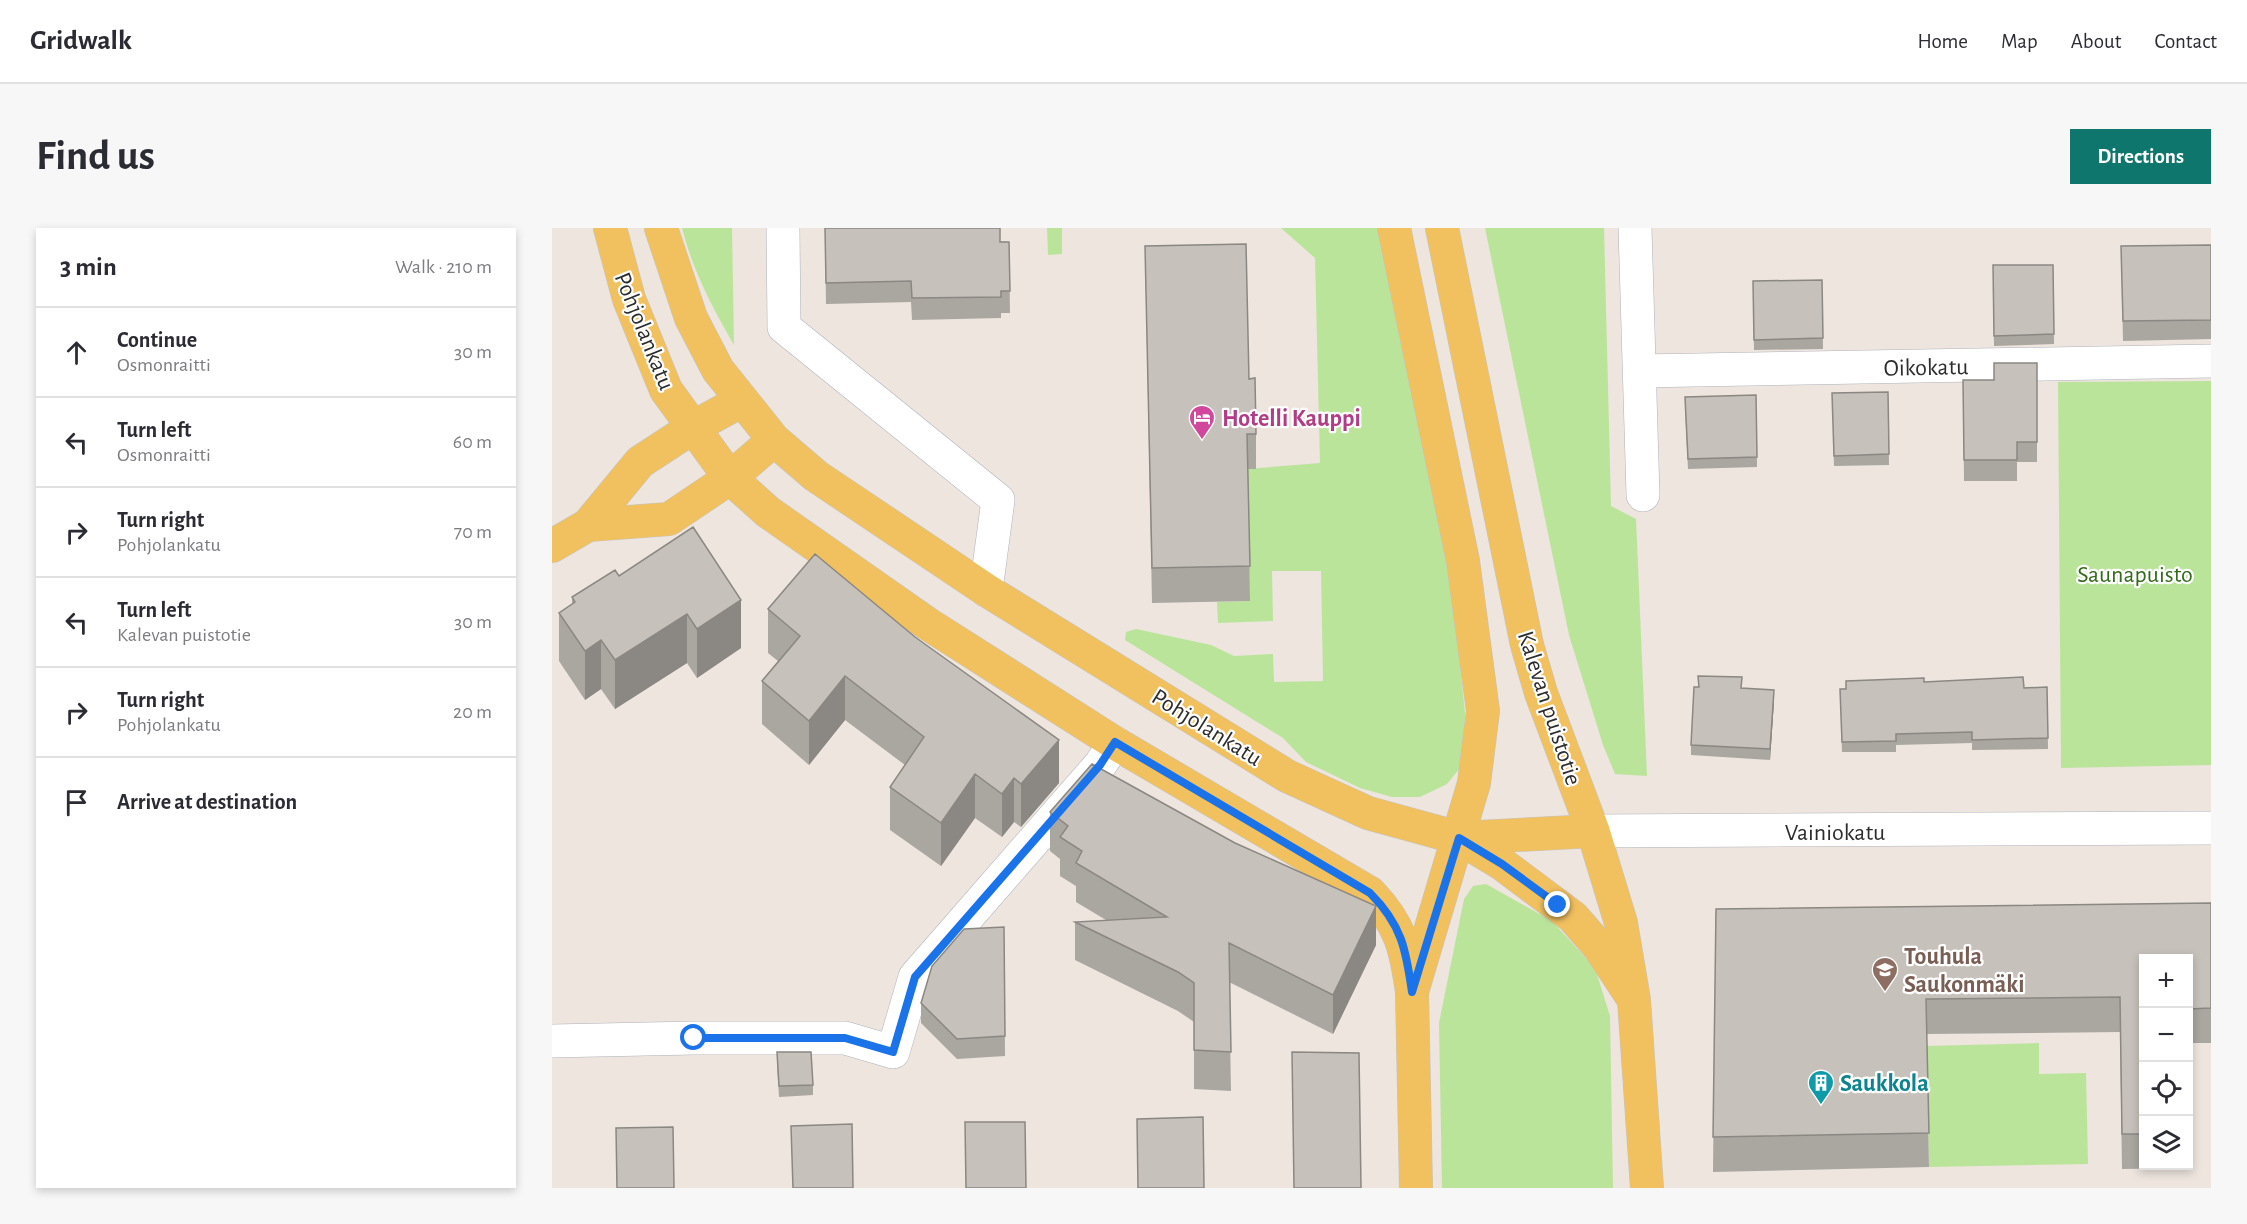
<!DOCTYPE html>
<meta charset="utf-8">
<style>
body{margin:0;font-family:"Alegreya Sans",sans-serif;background:#f7f7f7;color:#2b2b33}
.controls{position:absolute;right:18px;bottom:18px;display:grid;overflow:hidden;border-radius:0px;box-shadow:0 3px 9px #0003}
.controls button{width:54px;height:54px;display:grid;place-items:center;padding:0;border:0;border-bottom:2px solid #e1e1e2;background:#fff;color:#2b2b33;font:30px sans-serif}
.stop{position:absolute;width:18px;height:18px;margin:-14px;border:4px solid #1a73e8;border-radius:50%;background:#fff}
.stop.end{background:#1a73e8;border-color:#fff;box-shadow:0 2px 6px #0008}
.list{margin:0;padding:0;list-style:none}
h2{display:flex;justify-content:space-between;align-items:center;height:78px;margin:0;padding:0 24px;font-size:26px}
h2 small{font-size:20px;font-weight:400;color:#7c7c81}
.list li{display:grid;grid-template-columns:39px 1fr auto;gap:18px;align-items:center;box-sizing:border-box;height:90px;padding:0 24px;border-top:2px solid #e1e1e2}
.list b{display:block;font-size:22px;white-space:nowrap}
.list p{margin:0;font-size:20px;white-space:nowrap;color:#7c7c81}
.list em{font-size:20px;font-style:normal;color:#7c7c81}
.icon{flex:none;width:33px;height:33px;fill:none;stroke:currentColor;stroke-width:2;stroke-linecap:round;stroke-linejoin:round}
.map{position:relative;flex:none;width:1659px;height:960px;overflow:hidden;border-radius:0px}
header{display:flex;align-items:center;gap:36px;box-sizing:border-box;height:84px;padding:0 30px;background:#fff;border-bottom:2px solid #e1e1e2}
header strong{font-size:28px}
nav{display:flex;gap:33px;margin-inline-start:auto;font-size:21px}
.intro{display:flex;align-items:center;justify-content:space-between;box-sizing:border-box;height:144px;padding:0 36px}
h1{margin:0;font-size:42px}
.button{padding:15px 27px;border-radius:0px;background:#0f766e;color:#fff;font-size:21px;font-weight:700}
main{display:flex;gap:36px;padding:0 36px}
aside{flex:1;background:#fff;border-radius:0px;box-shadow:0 3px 9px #0003}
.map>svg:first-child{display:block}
.grass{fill:#bbe49b}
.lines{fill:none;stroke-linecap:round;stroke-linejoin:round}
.minor-casing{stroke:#aeb2bc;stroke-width:34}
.major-casing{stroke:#c4c4c4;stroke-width:34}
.minor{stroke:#fff;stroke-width:33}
.major{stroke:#f1c160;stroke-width:33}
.wall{fill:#aaa6a0;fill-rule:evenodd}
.shaded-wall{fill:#8b8782}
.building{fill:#c6c1ba;stroke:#8b8782;stroke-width:1.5}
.route{stroke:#1a73e8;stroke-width:8}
.labels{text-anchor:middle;stroke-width:4.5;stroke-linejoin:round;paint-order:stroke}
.street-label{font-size:24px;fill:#2c2c2c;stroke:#fff}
.hotel-label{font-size:24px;font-weight:bold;fill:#b23c85;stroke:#fff;text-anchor:start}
.park-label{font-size:24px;fill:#336a1b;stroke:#fff}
.education-label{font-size:24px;font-weight:bold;fill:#785e54;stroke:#fff;text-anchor:start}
.culture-label{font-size:24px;font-weight:bold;fill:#0d838f;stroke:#fff;text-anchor:start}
</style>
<header>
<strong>Gridwalk</strong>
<nav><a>Home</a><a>Map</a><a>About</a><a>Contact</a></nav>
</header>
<div class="intro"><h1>Find us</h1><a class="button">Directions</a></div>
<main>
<aside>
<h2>3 min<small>Walk · 210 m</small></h2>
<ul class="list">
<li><svg class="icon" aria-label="ahead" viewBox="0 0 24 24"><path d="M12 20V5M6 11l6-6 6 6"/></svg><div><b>Continue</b><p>Osmonraitti</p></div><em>30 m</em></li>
<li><svg class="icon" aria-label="left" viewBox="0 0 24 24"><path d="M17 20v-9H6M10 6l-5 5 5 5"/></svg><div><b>Turn left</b><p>Osmonraitti</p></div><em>60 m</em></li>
<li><svg class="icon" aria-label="right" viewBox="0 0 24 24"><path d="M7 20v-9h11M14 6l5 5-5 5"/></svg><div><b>Turn right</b><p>Pohjolankatu</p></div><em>70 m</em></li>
<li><svg class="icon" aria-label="left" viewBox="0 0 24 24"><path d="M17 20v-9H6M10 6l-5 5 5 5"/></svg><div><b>Turn left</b><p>Kalevan puistotie</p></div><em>30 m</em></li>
<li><svg class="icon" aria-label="right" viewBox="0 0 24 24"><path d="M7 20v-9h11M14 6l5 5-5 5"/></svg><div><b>Turn right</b><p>Pohjolankatu</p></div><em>20 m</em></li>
<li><svg class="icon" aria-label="arrive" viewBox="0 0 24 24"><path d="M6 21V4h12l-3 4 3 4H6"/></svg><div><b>Arrive at destination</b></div></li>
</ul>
</aside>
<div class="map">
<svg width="1659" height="960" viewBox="0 0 1659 960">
<rect width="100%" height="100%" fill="#ede5de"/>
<path class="grass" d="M 130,0 L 180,0 L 182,117 C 160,79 141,43 130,0 Z
M 495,0 L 510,0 L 510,26 L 496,27 Z
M 729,0 L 826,0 L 900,358 L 913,485 L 912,523 L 908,540 L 895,556 L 868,569 L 840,569 L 808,560 L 754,534 L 731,510 L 573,412 L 574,404 L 584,401 L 659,417 L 682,428 L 721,426 L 722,454 L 771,453 L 769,343 L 720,343 L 721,393 L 666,395 L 665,374 L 698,373 L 695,241 L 768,235 L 763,30 Z
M 933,0 L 1052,0 L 1059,278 L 1084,291 L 1095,548 L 1063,546 L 1051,517 L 1017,407 Z
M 1659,153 L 1659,537 L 1509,540 L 1506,154 Z
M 934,656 L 1000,693 L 1043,740 L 1058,788 L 1061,960 L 890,960 L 887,795 L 912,671 L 921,658 Z
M 1487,815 L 1487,846 L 1534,845 L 1536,936 L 1377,939 L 1374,818 Z"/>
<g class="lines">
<defs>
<path id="minor" d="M 231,0 L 232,99 L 446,272 L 434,362
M 1083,0 L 1091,267
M 1088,143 L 1659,133
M 1041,603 L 1659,600
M 0,813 L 142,810 L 293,810 L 341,824 L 363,749 L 548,537 L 563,515"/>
<path id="major" d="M 58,0 L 77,71 L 114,162 L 178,250 L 216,284 L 376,396 L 563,515 L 818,665 C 849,697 854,721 860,764
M 109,0 L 139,90 L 166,142 L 222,212 L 264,248 L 434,362 L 735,548 L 816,585 L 907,610 L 950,636 L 1021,689 L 1047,719 L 1082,772
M 842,0 L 911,333 L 931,483 L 922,555 L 860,764 L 864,960
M 890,0 L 975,417 L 989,465 L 1041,603 L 1069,695 L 1082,772 L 1095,960
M 36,297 L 117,291 L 178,250 L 222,212
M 0,318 L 36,297 L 88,234 L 140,200 L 189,173
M 907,610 L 1041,603"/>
</defs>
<use href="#minor" class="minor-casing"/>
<use href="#major" class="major-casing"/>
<use href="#minor" class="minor"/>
<use href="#major" class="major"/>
</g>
<path class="wall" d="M 273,0 L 457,14 L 458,85 L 449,85 L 449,90 L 360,92 L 359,74 L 274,76 Z
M 1659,17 L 1659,111 L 1571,113 L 1569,18 Z
M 593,18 L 697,151 L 704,206 L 704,241 L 696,241 L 698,373 L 600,375 Z
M 1441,37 L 1501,37 L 1502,116 L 1442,118 Z
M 1270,52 L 1271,121 L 1202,122 L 1201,53 Z
M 1485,135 L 1485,234 L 1465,234 L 1465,253 L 1412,253 L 1411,152 L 1442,152 Z
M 1336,164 L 1337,237 L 1282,238 L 1280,165 Z
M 1204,167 L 1205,239 L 1136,241 L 1133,179 Z
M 141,299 L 189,420 L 145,450 L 135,435 L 63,481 L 49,461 L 33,472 L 7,433 L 7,385 L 20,376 L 20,369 L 67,348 Z
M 216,381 L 507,555 L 469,599 L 462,594 L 450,609 L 423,590 L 389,638 L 338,602 L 338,559 L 353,537 L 293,492 L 257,537 L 210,496 L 210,453 L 226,433 L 216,425 Z
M 1372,454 L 1472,460 L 1495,459 L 1496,521 L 1420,522 L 1420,515 L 1344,517 L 1344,524 L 1290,524 L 1288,461 Z
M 1190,460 L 1222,473 L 1218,532 L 1139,527 L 1139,517 Z
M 498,584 L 824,717 L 781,806 L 677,754 L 679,863 L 642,861 L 642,794 L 626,783 L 523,732 L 523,694 L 554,692 L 524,674 L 524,658 L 508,648 L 508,631 L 498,623 Z
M 1659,675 L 1659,815 L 1637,815 L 1638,940 L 1570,941 L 1568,804 L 1374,806 L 1377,939 L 1161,944 L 1164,681 ZM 1592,730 L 1636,730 L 1636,938 L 1592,938 Z
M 452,699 L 453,828 L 405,831 L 369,795 L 369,775 Z
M 225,835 L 261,857 L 261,867 L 227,869 Z"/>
<path class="shaded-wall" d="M 189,372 L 189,420 L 145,450 L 145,401 Z
M 135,386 L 135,435 L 63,481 L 63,432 Z
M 49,412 L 49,461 L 33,472 L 33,423 Z
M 293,448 L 293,492 L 257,537 L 257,493 Z
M 1222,462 L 1222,473 L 1218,532 L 1218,521 Z
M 507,512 L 507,555 L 469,599 L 469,556 Z
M 423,546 L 423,590 L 389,638 L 389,595 Z
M 462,550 L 462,594 L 450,609 L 450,566 Z
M 824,678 L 824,717 L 781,806 L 781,767 Z"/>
<path class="building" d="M 273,0 L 448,0 L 448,14 L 457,14 L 458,63 L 449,63 L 449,69 L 360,70 L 359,53 L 274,55 Z
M 694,16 L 697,151 L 703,150 L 704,206 L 695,206 L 698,338 L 600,340 L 593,18 Z
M 1659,17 L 1659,92 L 1571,93 L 1569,18 Z
M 1441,37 L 1501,37 L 1502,106 L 1442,108 Z
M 1270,52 L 1271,110 L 1202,112 L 1201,53 Z
M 1442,135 L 1485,135 L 1485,214 L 1465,214 L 1465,232 L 1412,232 L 1411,152 L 1442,152 Z
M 1336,164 L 1337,226 L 1282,228 L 1280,165 Z
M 1204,167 L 1205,229 L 1136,231 L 1133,169 Z
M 141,299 L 189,372 L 145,401 L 135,386 L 63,432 L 49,412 L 33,423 L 7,385 L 23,374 L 20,369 L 63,342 L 67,348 Z
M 263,326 L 363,409 L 507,512 L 469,556 L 462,550 L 450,566 L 423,546 L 389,595 L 338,559 L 372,509 L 293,448 L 257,493 L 210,453 L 248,408 L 216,381 Z
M 1146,448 L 1190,449 L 1189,460 L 1222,462 L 1218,521 L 1139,517 L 1142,459 L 1147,459 Z
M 1471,449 L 1472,460 L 1495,459 L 1496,510 L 1420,512 L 1420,504 L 1344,506 L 1344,513 L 1290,514 L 1288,461 L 1294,461 L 1294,453 L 1372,450 L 1372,454 Z
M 540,536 L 683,615 L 824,678 L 781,767 L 677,715 L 679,824 L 642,822 L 642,755 L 626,744 L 523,694 L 615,689 L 524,635 L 530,623 L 508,609 L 516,598 L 498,584 Z
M 1659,675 L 1659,780 L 1637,781 L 1638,905 L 1636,905 L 1636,730 L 1592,730 L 1592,906 L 1570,906 L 1568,769 L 1374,771 L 1377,905 L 1161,909 L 1164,681 Z
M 452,699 L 453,808 L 405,811 L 369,775 L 380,738 L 412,701 Z
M 225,824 L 259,824 L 261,857 L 227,858 Z
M 740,824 L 807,825 L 809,960 L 742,960 Z
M 651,889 L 652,960 L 586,960 L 585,891 Z
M 413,894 L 473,894 L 474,960 L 414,960 Z
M 300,896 L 301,960 L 241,960 L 239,898 Z
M 121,899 L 122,960 L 65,960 L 64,900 Z"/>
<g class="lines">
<path class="route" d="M 142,810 L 293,810 L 341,824 L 363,749 L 548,537 L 563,514 L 818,665 C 850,697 854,722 860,764 L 907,610 L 950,636 L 1006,677"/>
</g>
<defs>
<symbol id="hotel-pin" viewBox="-11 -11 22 30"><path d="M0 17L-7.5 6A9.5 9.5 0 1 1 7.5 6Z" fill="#d1479c" stroke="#fff"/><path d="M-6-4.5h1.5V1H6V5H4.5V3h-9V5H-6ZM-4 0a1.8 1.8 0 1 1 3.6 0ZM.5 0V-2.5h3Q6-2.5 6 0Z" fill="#fff"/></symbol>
<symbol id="school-pin" viewBox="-11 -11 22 30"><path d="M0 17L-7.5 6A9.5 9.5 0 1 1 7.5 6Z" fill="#8d6e63" stroke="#fff"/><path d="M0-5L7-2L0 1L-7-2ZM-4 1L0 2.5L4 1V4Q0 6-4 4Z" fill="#fff"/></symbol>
<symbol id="building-pin" viewBox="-11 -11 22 30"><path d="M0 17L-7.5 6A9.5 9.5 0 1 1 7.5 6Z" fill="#0f9aa8" stroke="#fff"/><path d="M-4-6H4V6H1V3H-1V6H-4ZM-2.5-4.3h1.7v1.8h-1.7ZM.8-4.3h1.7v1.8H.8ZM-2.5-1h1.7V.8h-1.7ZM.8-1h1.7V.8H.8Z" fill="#fff"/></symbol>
</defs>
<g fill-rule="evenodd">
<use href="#hotel-pin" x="635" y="175" width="30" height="40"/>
<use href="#school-pin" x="1318" y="727" width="30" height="40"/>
<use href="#building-pin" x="1254" y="840" width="30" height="40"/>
</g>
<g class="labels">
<g class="street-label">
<text transform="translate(93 103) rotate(68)" y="8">Pohjolankatu</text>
<text transform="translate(1374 139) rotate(-1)" y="8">Oikokatu</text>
<text transform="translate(998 480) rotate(72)" y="8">Kalevan puistotie</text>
<text transform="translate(655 499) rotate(32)" y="8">Pohjolankatu</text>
<text x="1283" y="612">Vainiokatu</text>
</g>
<g class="hotel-label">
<text x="670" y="198">Hotelli Kauppi</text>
</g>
<g class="park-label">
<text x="1583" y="354">Saunapuisto</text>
</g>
<g class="education-label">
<text x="1352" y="736">Touhula<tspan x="1352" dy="28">Saukonmäki</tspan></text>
</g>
<g class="culture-label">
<text x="1288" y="863">Saukkola</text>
</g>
</g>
</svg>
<div class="controls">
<button>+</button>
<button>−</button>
<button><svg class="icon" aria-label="locate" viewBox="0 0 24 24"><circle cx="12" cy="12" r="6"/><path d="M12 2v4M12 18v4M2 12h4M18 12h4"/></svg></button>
<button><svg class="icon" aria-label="layers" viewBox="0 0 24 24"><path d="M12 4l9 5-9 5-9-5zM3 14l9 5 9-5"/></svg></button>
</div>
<div class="stop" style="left:142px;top:810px"></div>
<div class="stop end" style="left:1006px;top:677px"></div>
</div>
</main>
